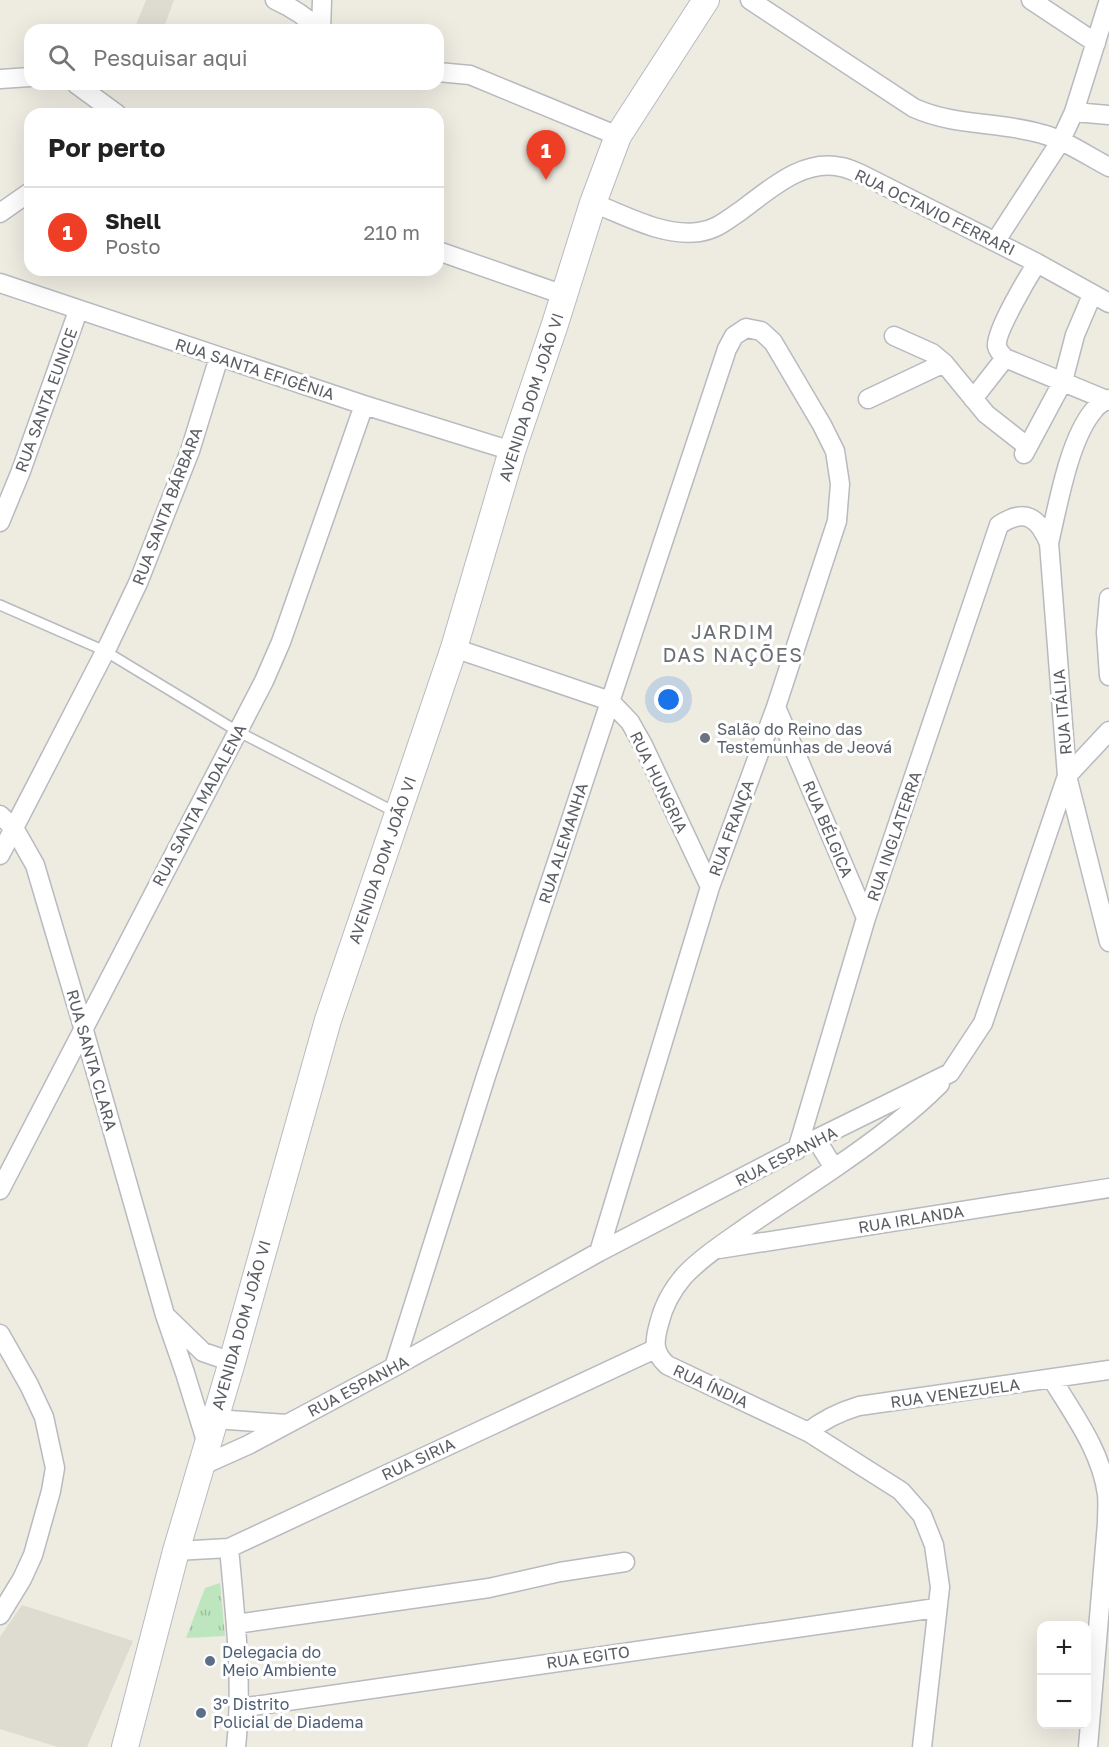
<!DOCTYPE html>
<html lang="pt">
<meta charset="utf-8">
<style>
body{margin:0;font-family:"Golos Text",sans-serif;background:#f6f6f6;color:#222}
.controls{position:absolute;right:18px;bottom:18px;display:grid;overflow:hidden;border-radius:12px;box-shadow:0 6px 24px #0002}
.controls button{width:54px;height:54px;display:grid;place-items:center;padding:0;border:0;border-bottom:2px solid #e0e0e0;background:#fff;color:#222;font:30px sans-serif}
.you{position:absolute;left:669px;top:700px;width:21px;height:21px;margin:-15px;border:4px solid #fff;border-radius:50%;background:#1a73e8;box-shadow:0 0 0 9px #1a73e833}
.badge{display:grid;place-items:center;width:39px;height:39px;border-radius:50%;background:#ef3e26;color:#fff;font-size:20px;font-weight:700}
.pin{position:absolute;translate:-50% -50px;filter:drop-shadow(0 2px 3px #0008)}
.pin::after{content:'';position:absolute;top:32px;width:21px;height:18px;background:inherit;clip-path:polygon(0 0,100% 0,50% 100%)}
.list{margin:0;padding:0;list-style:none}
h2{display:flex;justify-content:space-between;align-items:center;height:78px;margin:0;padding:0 24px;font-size:26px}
h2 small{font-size:20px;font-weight:400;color:#767676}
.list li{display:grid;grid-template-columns:39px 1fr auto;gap:18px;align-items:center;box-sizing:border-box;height:90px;padding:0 24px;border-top:2px solid #e0e0e0}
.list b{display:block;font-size:22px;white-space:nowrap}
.list p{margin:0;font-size:20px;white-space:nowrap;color:#767676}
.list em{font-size:20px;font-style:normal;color:#767676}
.icon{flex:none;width:33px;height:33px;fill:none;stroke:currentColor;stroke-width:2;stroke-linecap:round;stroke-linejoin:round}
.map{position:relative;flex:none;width:1109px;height:1747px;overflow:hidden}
.search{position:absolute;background:#fff;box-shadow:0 6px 24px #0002;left:24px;top:24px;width:420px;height:66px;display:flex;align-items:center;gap:15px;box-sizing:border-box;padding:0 21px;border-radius:18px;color:#767676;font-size:22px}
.panel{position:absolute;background:#fff;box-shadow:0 6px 24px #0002;left:24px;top:108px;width:420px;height:168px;border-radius:18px}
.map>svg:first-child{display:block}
.education{fill:#dedbd0}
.park{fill:url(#park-tufts)}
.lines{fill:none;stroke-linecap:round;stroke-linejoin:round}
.lane-casing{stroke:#b7babf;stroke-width:12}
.street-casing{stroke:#b7babf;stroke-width:21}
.secondary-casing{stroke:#b7bbc1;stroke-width:28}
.lane{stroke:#fff;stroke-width:9}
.street{stroke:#fff;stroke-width:18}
.secondary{stroke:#fff;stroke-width:26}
.worship-dot{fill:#6b7280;stroke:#fff;stroke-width:2}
.service-dot{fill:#5c6f8a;stroke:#fff;stroke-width:2}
.labels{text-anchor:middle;stroke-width:6;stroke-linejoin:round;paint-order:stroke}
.street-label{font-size:16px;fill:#5a5e63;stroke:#fff}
.worship-label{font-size:16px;fill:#5b616d;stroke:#fff;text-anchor:start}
.service-label{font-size:16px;fill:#4e5e75;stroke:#fff;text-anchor:start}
.quarter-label{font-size:20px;letter-spacing:1.5px;fill:#6b7075;stroke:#fff}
</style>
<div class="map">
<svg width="1109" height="1747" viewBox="0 0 1109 1747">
<defs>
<pattern id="park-tufts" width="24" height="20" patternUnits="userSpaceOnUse" patternTransform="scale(1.5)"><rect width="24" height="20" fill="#bde6be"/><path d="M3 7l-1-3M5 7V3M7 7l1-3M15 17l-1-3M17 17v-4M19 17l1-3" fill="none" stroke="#9dbe9e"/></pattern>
</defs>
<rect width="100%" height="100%" fill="#eeebe1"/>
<path class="education" d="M 146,0 L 174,0 L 163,30 L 134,30 Z
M 22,1605 L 133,1641 L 87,1747 L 58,1747 L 0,1729 L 0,1637 Z"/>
<path class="park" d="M 220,1583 L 225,1636 L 186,1638 L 205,1588 Z"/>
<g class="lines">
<defs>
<path id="lane" d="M 0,605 L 105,651 L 237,731 L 395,812"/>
<path id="street" d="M 275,0 C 293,8 306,16 319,30
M 750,0 L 914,108 C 957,127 999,121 1042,134 C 1065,140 1088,156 1109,167
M 1031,0 L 1096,43
M 321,30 L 322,0
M 438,72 L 470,75 L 618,136
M 0,79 L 30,77
M 76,84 L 117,114
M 1074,112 L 1109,115
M 593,203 C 625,215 663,237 699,232 C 715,230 726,221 739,212 C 768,191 802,158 841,167 C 848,168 856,172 863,175 L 1037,263 L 1109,303
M 0,213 L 30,192
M 995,242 L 1060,142 L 1074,112 L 1109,0
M 438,251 L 564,295
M 1037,263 C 1028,277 995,332 997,346 C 998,351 1002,355 1005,358 L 1109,401
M 0,283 L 364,405 L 512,451
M 894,336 L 932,353 L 944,363 L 986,414 L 1028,447
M 868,399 L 944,363
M 973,399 L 1005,358
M 1024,454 L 1063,381 L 1075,335 L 1092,295
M 0,522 L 21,471 L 78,311
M 1049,543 C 1058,505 1069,439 1094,410 C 1098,404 1103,402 1109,399
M 1109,598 L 1106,632 L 1109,676
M 454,648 L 610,701 L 630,722 L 643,745 L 710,887
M 776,707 L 866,918
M 0,815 L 14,828 L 35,865 L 83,1027 L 165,1315 L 185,1373 L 207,1444
M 0,855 L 109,644 L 138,583 L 190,451 L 219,357
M 816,1139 L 834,1168
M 797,1150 L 866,918 L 999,525 C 1025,508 1038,517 1049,543 L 1067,776 L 1109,942
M 0,1190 L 264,681 L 281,642 L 364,405
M 719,1249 L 1109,1188
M 168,1318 L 203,1352 L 232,1362
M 0,1334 L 29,1385 L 44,1417 L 55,1468 L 51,1491 L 33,1555 L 22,1579 L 0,1615
M 394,1367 L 486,1076 L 727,349 L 734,336 L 746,328 L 761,331 L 773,342 L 822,425 L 835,451 L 840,484 L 837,521 L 776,707 L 710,887 L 599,1252
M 1052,1379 C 1074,1415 1101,1451 1107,1494 C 1108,1503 1107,1513 1107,1523 L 1088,1747
M 214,1419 L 287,1424
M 808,1432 C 824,1419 839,1412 859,1406 L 1109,1370
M 201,1466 L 248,1445 L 394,1367 L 599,1252 L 816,1139 L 950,1073 L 983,1023 L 1067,776 L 1109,731
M 229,1548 C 235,1614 243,1680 236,1747
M 176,1551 L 229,1548 L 655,1349
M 236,1624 L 489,1588 L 560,1572 L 625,1562
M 240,1708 L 936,1608
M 922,1747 L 940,1587 L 934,1545 L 922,1515 L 901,1491 L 808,1432 L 667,1365 C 653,1352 654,1342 659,1324 C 663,1307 672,1290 684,1276 C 702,1257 724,1243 745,1228 C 774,1208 804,1189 833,1169 C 870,1144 908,1116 940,1084"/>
<path id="secondary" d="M 125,1747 L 176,1551 L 232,1362 L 328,1020 L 454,648 L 512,451 L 555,324 L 593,203 L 618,136 L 706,0"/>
</defs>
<use href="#lane" class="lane-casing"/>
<use href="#street" class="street-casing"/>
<use href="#secondary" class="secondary-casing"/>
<use href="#lane" class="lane"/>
<use href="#street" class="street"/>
<use href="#secondary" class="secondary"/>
</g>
<circle class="worship-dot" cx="705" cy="738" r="6"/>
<g class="service-dot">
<circle cx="210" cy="1661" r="6"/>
<circle cx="201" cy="1713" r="6"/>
</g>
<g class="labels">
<g class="street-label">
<text transform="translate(935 212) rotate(26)" y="6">RUA OCTAVIO FERRARI</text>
<text transform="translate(255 369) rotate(18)" y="6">RUA SANTA EFIGÊNIA</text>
<text transform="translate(531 397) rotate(-72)" y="6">AVENIDA DOM JOÃO VI</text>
<text transform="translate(46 400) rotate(-70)" y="6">RUA SANTA EUNICE</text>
<text transform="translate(167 506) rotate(-69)" y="6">RUA SANTA BÁRBARA</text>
<text transform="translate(1062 712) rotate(-95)" y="6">RUA ITÁLIA</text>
<text transform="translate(659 782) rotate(64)" y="6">RUA HUNGRIA</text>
<text transform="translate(199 805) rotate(-62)" y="6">RUA SANTA MADALENA</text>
<text transform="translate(731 828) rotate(-70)" y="6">RUA FRANÇA</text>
<text transform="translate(828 829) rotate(67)" y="6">RUA BÉLGICA</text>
<text transform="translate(894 836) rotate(-71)" y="6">RUA INGLATERRA</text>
<text transform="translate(563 843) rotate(-72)" y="6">RUA ALEMANHA</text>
<text transform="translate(382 860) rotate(-71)" y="6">AVENIDA DOM JOÃO VI</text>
<text transform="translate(92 1060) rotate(74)" y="6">RUA SANTA CLARA</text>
<text transform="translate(786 1156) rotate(-27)" y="6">RUA ESPANHA</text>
<text transform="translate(911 1219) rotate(-9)" y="6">RUA IRLANDA</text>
<text transform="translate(241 1325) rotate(-74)" y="6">AVENIDA DOM JOÃO VI</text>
<text transform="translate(358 1386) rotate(-28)" y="6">RUA ESPANHA</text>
<text transform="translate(711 1386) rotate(25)" y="6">RUA ÍNDIA</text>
<text transform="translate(955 1393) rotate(-8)" y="6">RUA VENEZUELA</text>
<text transform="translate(418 1459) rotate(-25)" y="6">RUA SIRIA</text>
<text transform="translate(588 1657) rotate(-8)" y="6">RUA EGITO</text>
</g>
<g class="worship-label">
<text x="717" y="735">Salão do Reino das<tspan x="717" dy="18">Testemunhas de Jeová</tspan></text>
</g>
<g class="service-label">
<text x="222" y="1658">Delegacia do<tspan x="222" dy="18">Meio Ambiente</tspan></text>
<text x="213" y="1710">3º Distrito<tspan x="213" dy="18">Policial de Diadema</tspan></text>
</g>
<g class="quarter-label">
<text x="733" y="639">JARDIM<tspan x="733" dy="23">DAS NAÇÕES</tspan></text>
</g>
</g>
</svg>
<div class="controls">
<button>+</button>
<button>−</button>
</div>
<div class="you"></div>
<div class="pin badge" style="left:546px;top:180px">1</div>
<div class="search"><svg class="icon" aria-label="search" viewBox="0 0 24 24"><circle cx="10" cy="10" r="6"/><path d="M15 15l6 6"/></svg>Pesquisar aqui</div>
<section class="panel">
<h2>Por perto<small></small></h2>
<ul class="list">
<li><span class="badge">1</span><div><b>Shell</b><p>Posto</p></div><em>210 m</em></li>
</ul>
</section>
</div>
